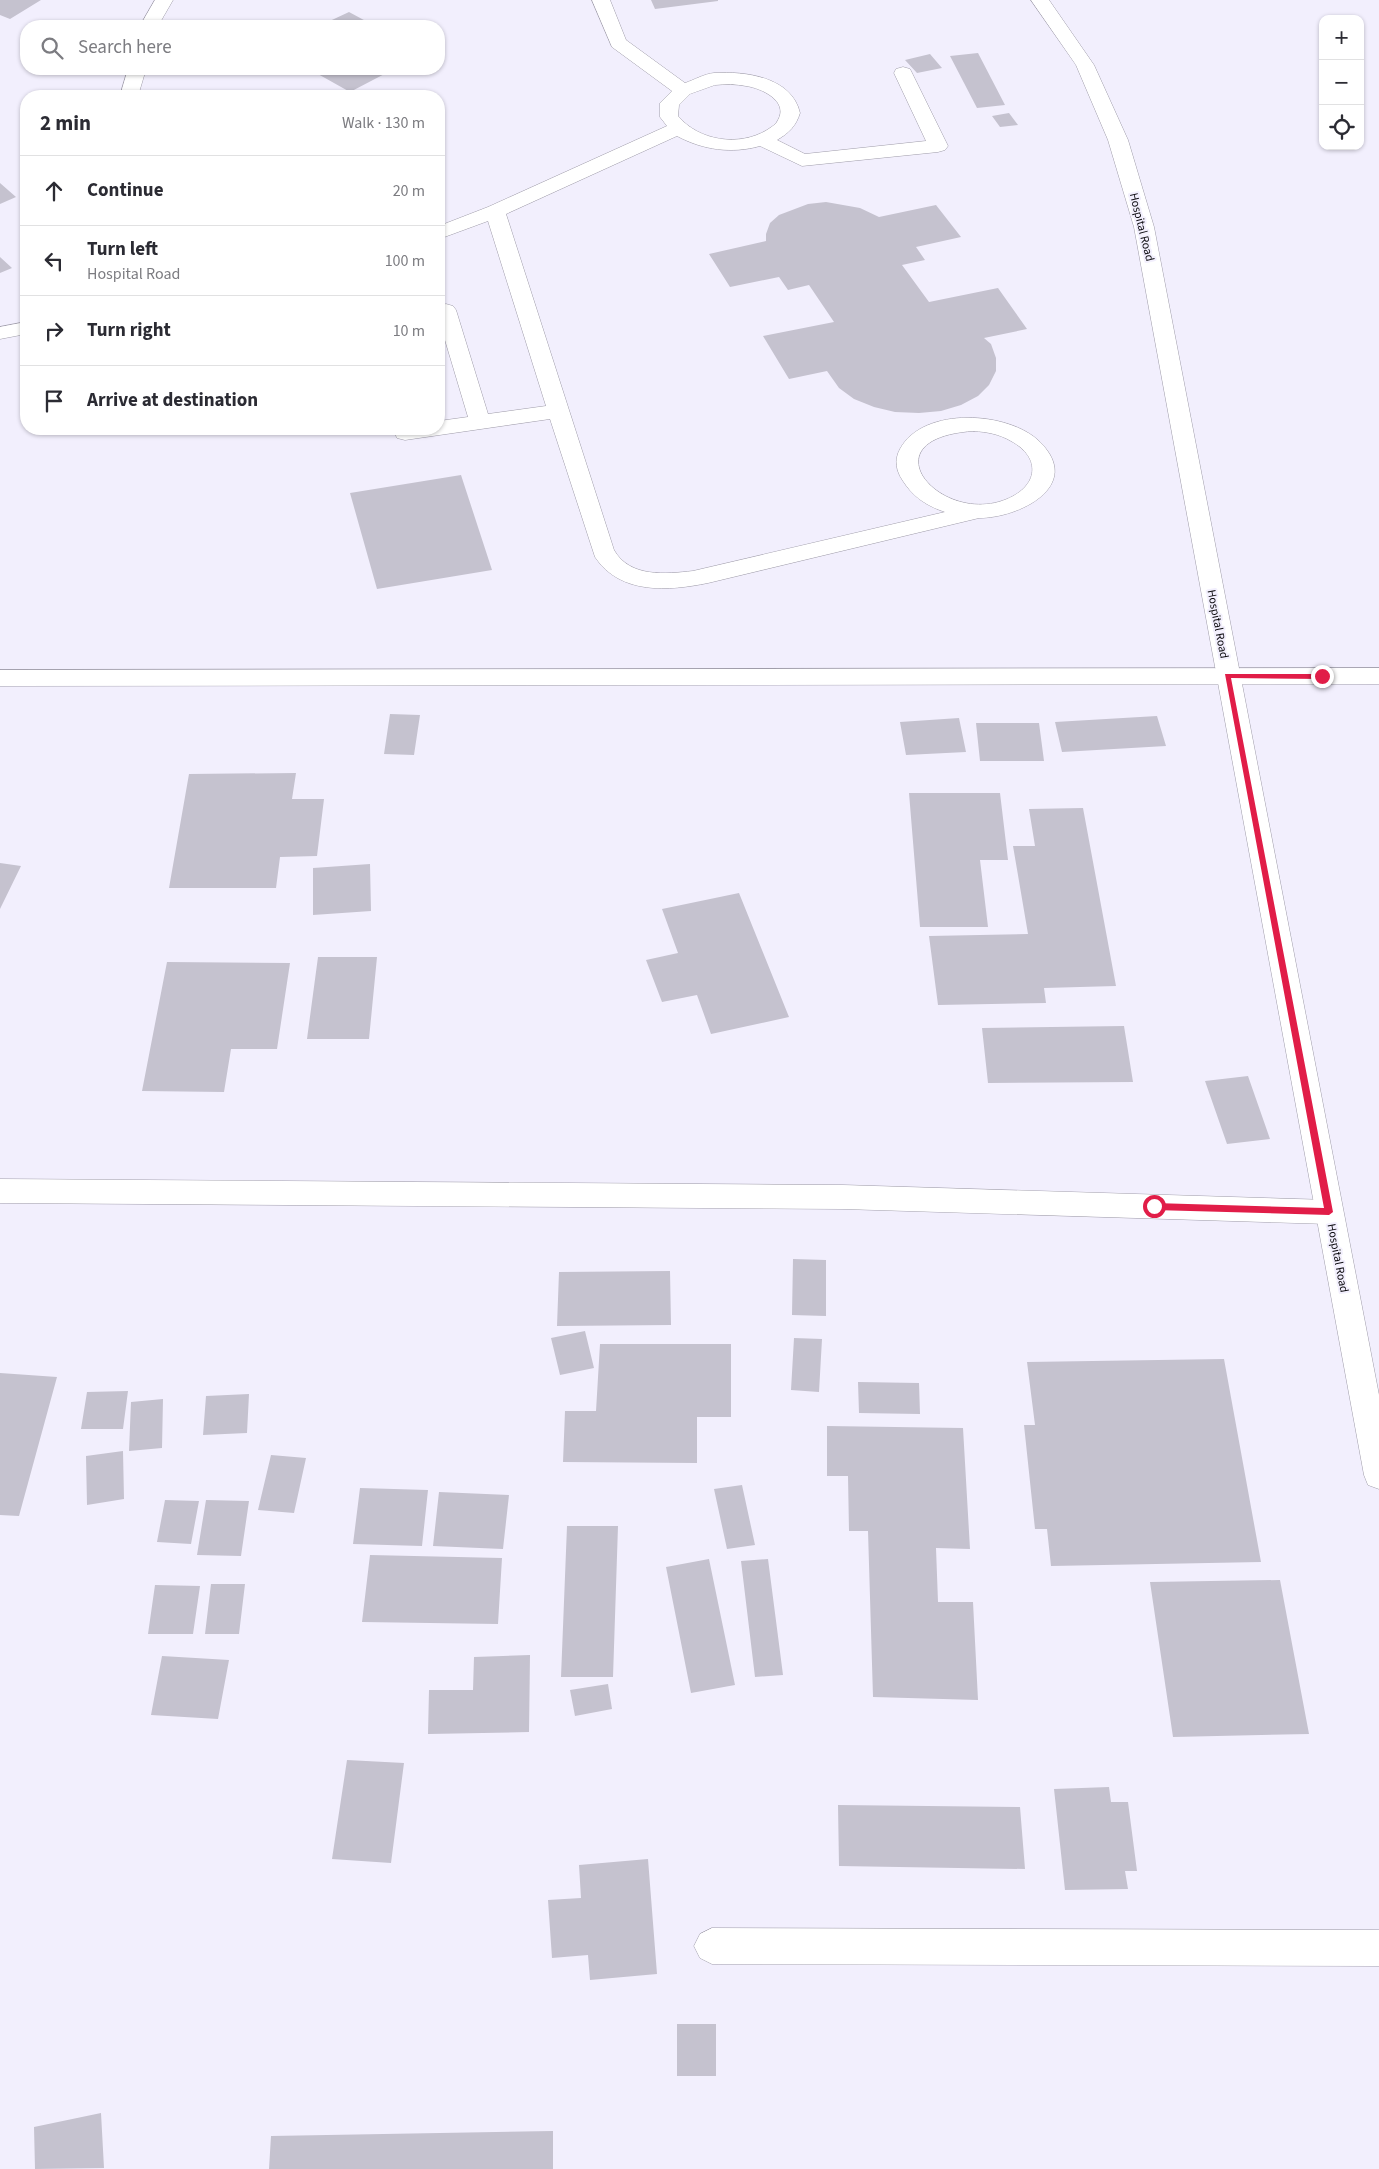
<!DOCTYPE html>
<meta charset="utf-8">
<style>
body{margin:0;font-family:"Source Sans 3",sans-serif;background:#f2f2f3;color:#2b2b33}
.controls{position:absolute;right:15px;top:15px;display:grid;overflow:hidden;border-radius:10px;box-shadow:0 1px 4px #0004}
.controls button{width:45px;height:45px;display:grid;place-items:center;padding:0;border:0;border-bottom:1px solid #e1e1e2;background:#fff;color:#2b2b33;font:25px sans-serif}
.stop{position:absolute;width:15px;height:15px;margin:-11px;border:4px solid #e11d48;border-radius:50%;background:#fff}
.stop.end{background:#e11d48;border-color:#fff;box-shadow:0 1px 5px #0008}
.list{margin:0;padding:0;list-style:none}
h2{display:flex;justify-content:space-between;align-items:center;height:65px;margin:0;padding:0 20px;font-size:21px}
h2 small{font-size:16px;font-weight:400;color:#7c7c81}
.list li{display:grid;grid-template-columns:32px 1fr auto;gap:15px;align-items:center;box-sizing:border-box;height:70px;padding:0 20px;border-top:1px solid #e1e1e2}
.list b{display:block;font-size:19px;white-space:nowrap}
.list p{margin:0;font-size:16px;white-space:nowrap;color:#7c7c81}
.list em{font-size:16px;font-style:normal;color:#7c7c81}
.icon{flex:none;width:28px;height:28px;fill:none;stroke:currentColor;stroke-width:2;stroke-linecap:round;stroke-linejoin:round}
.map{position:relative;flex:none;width:1379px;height:2169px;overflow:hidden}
.search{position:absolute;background:#fff;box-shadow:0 1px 4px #0004;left:20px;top:20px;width:425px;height:55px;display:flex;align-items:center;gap:12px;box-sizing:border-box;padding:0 18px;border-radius:20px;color:#7c7c81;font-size:19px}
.panel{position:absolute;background:#fff;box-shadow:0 1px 4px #0004;left:20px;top:90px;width:425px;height:345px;border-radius:20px}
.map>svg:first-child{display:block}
.building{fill:#c5c2cf}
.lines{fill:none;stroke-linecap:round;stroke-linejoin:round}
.service-casing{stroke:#9f9ca9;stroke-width:1}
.minor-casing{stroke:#9f9ca9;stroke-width:1}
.tertiary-casing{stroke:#9f9ca9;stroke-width:1}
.service{fill:#fff;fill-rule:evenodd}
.minor{fill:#fff;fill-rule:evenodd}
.tertiary{fill:#fff;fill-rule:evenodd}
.route{fill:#e11d48}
.labels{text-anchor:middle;stroke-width:4;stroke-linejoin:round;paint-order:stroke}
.street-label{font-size:12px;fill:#0c0b0f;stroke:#f2effd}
</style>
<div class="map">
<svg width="1379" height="2169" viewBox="0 0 1379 2169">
<rect width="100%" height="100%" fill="#f2effd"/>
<path class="building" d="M 0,0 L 41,0 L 10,19 L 0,15 Z
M 651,0 L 718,0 L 718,1 L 655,9 Z
M 349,12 L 375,26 L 319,26 Z
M 978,53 L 1005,105 L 977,108 L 950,56 Z
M 930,54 L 942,68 L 917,73 L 905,60 Z
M 309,69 L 394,69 L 350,92 Z
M 1009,113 L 1018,125 L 1000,127 L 992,116 Z
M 0,183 L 16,197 L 0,204 Z
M 826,202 L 860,208 L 879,217 L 936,205 L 961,237 L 916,247 L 925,260 L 902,265 L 929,302 L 998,288 L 1027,329 L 984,338 L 991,344 L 996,358 L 996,371 L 989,385 L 978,396 L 961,405 L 941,411 L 919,413 L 895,412 L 874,407 L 854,399 L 839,388 L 827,371 L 789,379 L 763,336 L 834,322 L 809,285 L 788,290 L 779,277 L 730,287 L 709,254 L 766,241 L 766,234 L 770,223 L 779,215 L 808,204 Z
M 0,257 L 12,268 L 0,273 Z
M 461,475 L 492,570 L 377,589 L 350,493 Z
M 390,714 L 420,715 L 414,755 L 384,754 Z
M 1157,716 L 1166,746 L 1062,752 L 1055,722 Z
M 959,718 L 966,752 L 906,755 L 900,722 Z
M 976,723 L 1039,723 L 1044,761 L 980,761 Z
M 296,773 L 292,799 L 324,799 L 317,856 L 280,857 L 276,888 L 169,888 L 189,774 Z
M 909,793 L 1000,793 L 1008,860 L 980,860 L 988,927 L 920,927 Z
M 1083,808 L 1116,986 L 1044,988 L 1046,1003 L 938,1005 L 929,936 L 1028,934 L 1013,846 L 1035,846 L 1029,809 Z
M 0,863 L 21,866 L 0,909 Z
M 370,864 L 371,911 L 313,915 L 313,868 Z
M 739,893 L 789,1017 L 711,1034 L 697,995 L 662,1002 L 646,960 L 678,953 L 662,909 Z
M 318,957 L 377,957 L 369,1039 L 307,1039 Z
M 167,962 L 290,963 L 277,1049 L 231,1049 L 224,1092 L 142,1091 Z
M 1124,1026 L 1133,1082 L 988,1083 L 982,1028 Z
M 1248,1076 L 1270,1139 L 1227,1144 L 1205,1081 Z
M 793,1259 L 826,1260 L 826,1316 L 792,1315 Z
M 670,1271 L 671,1325 L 557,1326 L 559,1272 Z
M 585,1331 L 594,1368 L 560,1375 L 551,1338 Z
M 794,1338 L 822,1339 L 819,1392 L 791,1390 Z
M 600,1344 L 731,1344 L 731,1417 L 697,1417 L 697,1463 L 563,1462 L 565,1411 L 596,1411 Z
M 1224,1359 L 1261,1562 L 1051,1566 L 1047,1529 L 1035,1529 L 1024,1425 L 1035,1425 L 1027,1362 Z
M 0,1373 L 57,1377 L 19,1516 L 0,1515 Z
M 858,1382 L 919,1383 L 920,1414 L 859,1413 Z
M 128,1391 L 123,1429 L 81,1429 L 87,1392 Z
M 249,1394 L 247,1433 L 203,1435 L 206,1396 Z
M 163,1399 L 162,1448 L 129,1451 L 131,1402 Z
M 827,1426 L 963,1428 L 970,1549 L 936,1548 L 938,1602 L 973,1602 L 978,1700 L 873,1697 L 868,1531 L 849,1531 L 848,1476 L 827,1476 Z
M 123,1451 L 124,1499 L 87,1505 L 86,1456 Z
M 271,1455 L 306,1458 L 294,1513 L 258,1510 Z
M 742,1485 L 755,1545 L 727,1549 L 714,1489 Z
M 360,1488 L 428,1490 L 422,1546 L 353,1544 Z
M 439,1492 L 509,1495 L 503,1549 L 433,1546 Z
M 165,1500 L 199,1501 L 191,1544 L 157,1542 Z
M 206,1500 L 249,1501 L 241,1556 L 197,1555 Z
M 567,1526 L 618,1526 L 613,1677 L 561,1677 Z
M 370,1555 L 502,1558 L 498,1624 L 362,1622 Z
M 709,1559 L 735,1685 L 691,1693 L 666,1567 Z
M 768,1559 L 783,1675 L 755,1677 L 741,1561 Z
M 1280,1580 L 1309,1734 L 1173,1737 L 1150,1582 Z
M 211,1584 L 245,1584 L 239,1634 L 205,1634 Z
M 155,1585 L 200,1586 L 193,1634 L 148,1634 Z
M 530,1655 L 529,1732 L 428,1734 L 429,1690 L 473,1690 L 474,1657 Z
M 162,1656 L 229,1660 L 218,1719 L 151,1715 Z
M 608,1684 L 612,1709 L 575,1716 L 570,1690 Z
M 347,1760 L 404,1763 L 391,1863 L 332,1859 Z
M 1109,1787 L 1111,1802 L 1128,1802 L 1137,1871 L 1125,1871 L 1128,1889 L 1065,1890 L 1054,1789 Z
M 838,1805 L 1020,1807 L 1025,1869 L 839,1866 Z
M 648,1859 L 657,1974 L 590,1980 L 588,1955 L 552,1958 L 548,1900 L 581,1898 L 579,1865 Z
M 677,2024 L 716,2024 L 716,2076 L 677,2076 Z
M 101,2113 L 104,2168 L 35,2169 L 34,2127 Z
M 553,2131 L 553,2169 L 269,2169 L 271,2136 Z"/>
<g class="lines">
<defs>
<path id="service" d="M 155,0 L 173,0 L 158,26 L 140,26 Z
M 592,0 L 610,0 L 626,40 L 685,83 C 694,80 704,74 714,73 C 745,71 792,77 800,113 C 796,126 789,133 777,140 L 805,154 L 926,141 L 894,73 L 896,69 L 903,67 L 910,69 L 912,73 L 948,146 L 945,150 L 938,152 L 802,166 L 760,146 C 732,154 703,150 677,136 L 506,214 L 614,550 C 630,578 666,574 693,571 L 945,512 C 927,506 913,497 903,481 C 896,471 894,460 900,449 C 923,406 1009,411 1040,442 C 1084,486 1019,518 979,518 L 708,583 C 669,591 620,595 595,557 L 550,419 L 405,440 L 397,438 L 393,429 L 439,429 L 439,421 L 468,417 L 439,320 L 439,306 L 446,304 L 453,306 L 456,310 L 488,414 L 546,406 L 488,221 L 439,239 L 439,226 L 488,207 L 667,126 L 660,117 L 660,103 L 672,91 L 612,47 ZM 715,85 C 726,84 736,84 746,86 C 761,88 789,101 778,120 C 776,125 771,127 767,130 C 739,147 699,141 678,116 L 679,105 L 690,94 ZM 974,431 C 987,432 999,434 1011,441 C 1042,458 1038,486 1007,499 C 941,527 863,438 974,431 Z
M 128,69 L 146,69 L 138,96 L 120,96 Z
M 26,322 L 26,334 L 0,339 L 0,327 Z
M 712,1928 L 1379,1930 L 1379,1966 L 712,1964 L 700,1958 L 694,1946 L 700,1934 Z"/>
<path id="minor" d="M 1379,668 L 1379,684 L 0,686 L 0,670 Z
M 0,1179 L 843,1185 L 1329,1200 L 1339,1204 L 1343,1212 L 1339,1220 L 1329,1224 L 843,1209 L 0,1203 Z"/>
<path id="tertiary" d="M 1031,0 L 1049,0 L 1094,65 L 1128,140 L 1154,227 L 1379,1395 L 1379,1489 L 1368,1485 L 1364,1475 L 1134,227 L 1108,140 L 1076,65 Z"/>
</defs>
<use href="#service" class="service-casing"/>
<use href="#minor" class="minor-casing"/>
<use href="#tertiary" class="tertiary-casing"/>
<use href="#service" class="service"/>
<use href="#minor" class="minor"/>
<use href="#tertiary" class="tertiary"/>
</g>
<path class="route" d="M 1225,674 L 1322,674 L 1326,676 L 1322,679 L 1231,678 L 1333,1212 L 1329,1215 L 1154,1210 L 1150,1206 L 1154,1203 L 1324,1208 Z"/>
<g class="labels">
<g class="street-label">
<text transform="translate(1142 227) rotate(76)" y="4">Hospital Road</text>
<text transform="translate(1218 624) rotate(79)" y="4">Hospital Road</text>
<text transform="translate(1338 1258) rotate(79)" y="4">Hospital Road</text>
</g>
</g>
</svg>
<div class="controls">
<button>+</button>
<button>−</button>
<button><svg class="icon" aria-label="locate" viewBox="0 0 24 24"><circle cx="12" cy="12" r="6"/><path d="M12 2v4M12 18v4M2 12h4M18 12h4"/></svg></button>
</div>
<div class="stop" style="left:1154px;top:1206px"></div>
<div class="stop end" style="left:1322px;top:676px"></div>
<div class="search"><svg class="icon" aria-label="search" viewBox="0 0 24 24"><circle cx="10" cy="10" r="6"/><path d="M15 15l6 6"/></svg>Search here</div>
<section class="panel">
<h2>2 min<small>Walk · 130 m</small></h2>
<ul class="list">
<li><svg class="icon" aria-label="ahead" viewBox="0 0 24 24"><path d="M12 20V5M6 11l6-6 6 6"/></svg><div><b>Continue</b></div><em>20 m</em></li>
<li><svg class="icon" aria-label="left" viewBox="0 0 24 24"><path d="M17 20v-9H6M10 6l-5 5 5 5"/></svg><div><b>Turn left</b><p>Hospital Road</p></div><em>100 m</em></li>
<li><svg class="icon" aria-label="right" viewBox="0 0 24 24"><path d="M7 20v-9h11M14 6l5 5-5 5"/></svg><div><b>Turn right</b></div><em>10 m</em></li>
<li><svg class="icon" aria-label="arrive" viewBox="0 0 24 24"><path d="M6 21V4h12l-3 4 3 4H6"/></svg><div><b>Arrive at destination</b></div></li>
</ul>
</section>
</div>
